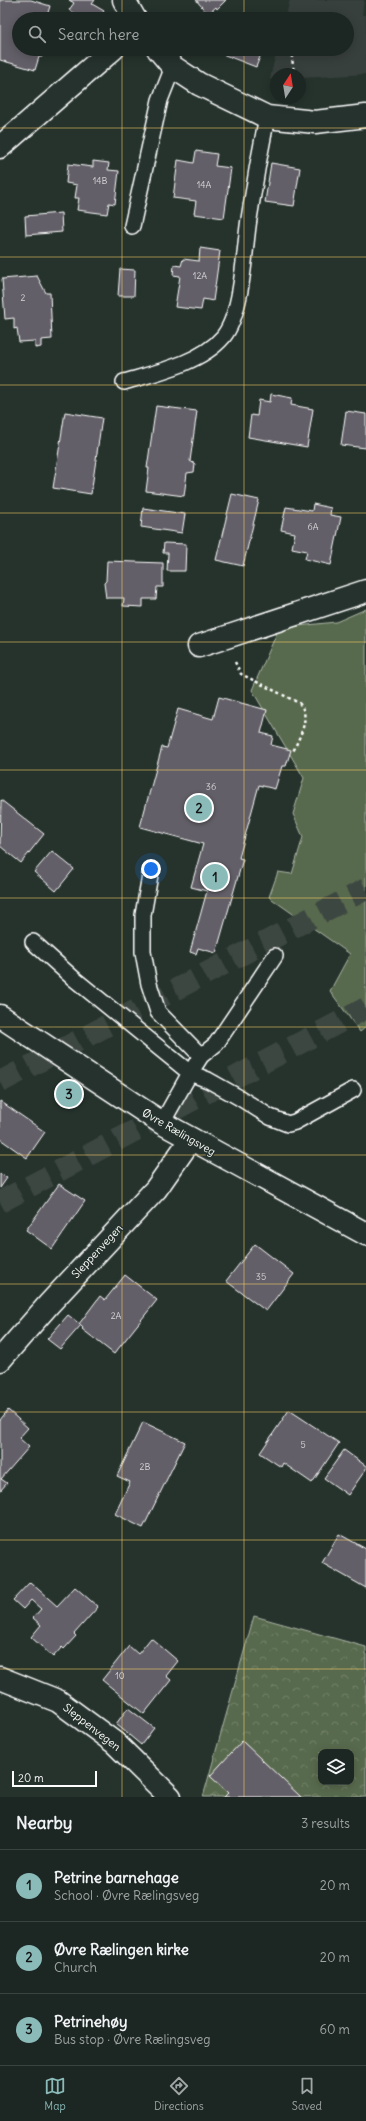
<!DOCTYPE html>
<meta charset="utf-8">
<style>
body{margin:0;font-family:Delius,sans-serif;background:#29322f;color:#f1f3f6}
.controls{position:absolute;right:12px;bottom:12px;display:grid;overflow:hidden;border-radius:8px;box-shadow:0 2px 10px #0003}
.controls button{width:36px;height:36px;display:grid;place-items:center;padding:0;border:0;border-bottom:1px solid #3a4340;background:#1c2622;color:#f1f3f6;font:20px sans-serif}
.compass{position:absolute;left:270px;top:68px;width:36px;height:36px;border-radius:50%;background:#1c2622;box-shadow:0 2px 10px #0003;rotate:12deg}
.scale{position:absolute;left:12px;bottom:10px;width:85px;box-sizing:border-box;padding-left:4px;border:2px solid #fff;border-top:0;font-size:11px;line-height:14px;white-space:nowrap;color:#fff;-webkit-text-stroke:3px #26332d;paint-order:stroke}
.you{position:absolute;left:151px;top:869px;width:14px;height:14px;margin:-10px;border:3px solid #fff;border-radius:50%;background:#1a73e8;box-shadow:0 0 0 6px #1a73e833}
.badge{display:grid;place-items:center;width:26px;height:26px;border-radius:50%;background:#8bbbb9;color:#111;font-size:13px;font-weight:700}
.pin{position:absolute;translate:-50% -50%;border:2px solid #fff;box-shadow:0 1px 4px #0006}
.list{margin:0;padding:0;list-style:none}
h2{display:flex;justify-content:space-between;align-items:center;height:52px;margin:0;padding:0 16px;font-size:17px}
h2 small{font-size:13px;font-weight:400;color:#a0a5a5}
.list li{display:grid;grid-template-columns:26px 1fr auto;gap:12px;align-items:center;box-sizing:border-box;height:72px;padding:0 16px;border-top:1px solid #3a4340}
.list b{display:block;font-size:15px;white-space:nowrap}
.list p{margin:0;font-size:13px;white-space:nowrap;color:#a0a5a5}
.list em{font-size:13px;font-style:normal;color:#a0a5a5}
.icon{flex:none;width:22px;height:22px;fill:none;stroke:currentColor;stroke-width:2;stroke-linecap:round;stroke-linejoin:round}
.map{position:relative;flex:none;width:366px;height:1797px;overflow:hidden}
.search{position:absolute;background:#1c2622;box-shadow:0 2px 10px #0003;left:12px;right:12px;top:12px;height:44px;display:flex;align-items:center;gap:10px;box-sizing:border-box;padding:0 14px;border-radius:22px;color:#a0a5a5;font-size:15px}
.sheet{height:268px;background:#1c2622}
nav{display:flex;justify-content:space-around;align-items:center;box-sizing:border-box;height:56px;border-top:1px solid #3a4340;background:#1c2622;font-size:11px;color:#a0a5a5}
nav a{display:grid;justify-items:center;gap:2px}
nav .on{color:#8bbbb9}
.map>svg:first-child{display:block}
.built{fill:#39403e}
.forest{fill:url(#forest-crowns);stroke:#acb5a6;fill-rule:evenodd}
.park{fill:#596b4e;stroke:#acb5a6}
.building{fill:#645e67;stroke:#fff}
.lines{fill:none;stroke-linecap:round;stroke-linejoin:round}
.motorway-tunnel{stroke:#3c4742;stroke-width:22;stroke-dasharray:22 11;stroke-linecap:butt}
.service-casing{stroke:#fff;stroke-width:18}
.minor-casing{stroke:#fff;stroke-width:25}
.secondary-casing{stroke:#fff;stroke-width:25}
.path{stroke:#fff;stroke-width:2.5;stroke-dasharray:3 3;stroke-linecap:butt}
.service{stroke:#26332d;stroke-width:15}
.minor{stroke:#26332d;stroke-width:22}
.secondary{stroke:#26332d;stroke-width:22}
.grid{fill:none;stroke:#ffd166;stroke-width:1;stroke-opacity:0.55}
.labels{text-anchor:middle;stroke-width:3;stroke-linejoin:round;paint-order:stroke}
.number-label{font-size:9px;fill:#d8d7d9}
.street-label{font-size:11px;fill:#fff;stroke:#26332d}
</style>
<div class="map">
<svg width="366" height="1797" viewBox="0 0 366 1797">
<defs>
<pattern id="forest-crowns" width="20" height="18" patternUnits="userSpaceOnUse"><rect width="20" height="18" fill="#596b4e"/><path d="M2 6a3 3 0 1 1 6 0M12 15a3 3 0 1 1 6 0" fill="none" stroke="#728169"/></pattern>
</defs>
<rect width="100%" height="100%" fill="#26332d"/>
<filter id="ink" filterUnits="userSpaceOnUse"><feTurbulence type="fractalNoise" baseFrequency=".025" numOctaves="2"/><feDisplacementMap in="SourceGraphic" scale="8" xChannelSelector="R" yChannelSelector="G"/><feConvolveMatrix kernelMatrix="1 2 1 2 8 2 1 2 1" color-interpolation-filters="sRGB"/></filter>
<g filter="url(#ink)">
<path class="built" d="M 290,0 L 364,0 L 362,15 L 366,15 L 366,74 L 300,78 L 300,74 L 276,74 L 276,79 L 270,79 L 277,49 L 347,49 L 347,19 L 285,19 Z"/>
<path class="forest" d="M 254,1616 L 366,1647 L 366,1797 L 203,1797 ZM 321,1752 L 351,1752 L 351,1782 L 321,1782 Z"/>
<path class="park" d="M 366,609 L 366,1027 L 360,1032 L 330,991 L 350,954 L 269,897 L 278,872 L 292,874 L 303,837 L 293,814 L 304,778 L 252,690 L 279,628 L 336,622 Z"/>
<path class="building" d="M 0,0 L 31,0 L 50,6 L 46,19 L 19,19 L 19,49 L 45,49 L 42,57 L 39,57 L 35,70 L 0,60 Z
M 69,0 L 95,0 L 92,4 L 104,11 L 99,19 L 80,19 L 81,17 L 69,10 L 74,3 Z
M 196,0 L 226,0 L 217,9 L 216,7 L 208,14 Z
M 243,13 L 258,19 L 240,19 Z
M 218,49 L 263,49 L 256,67 L 217,52 Z
M 196,151 L 217,154 L 215,166 L 231,168 L 224,218 L 194,214 L 196,201 L 173,198 L 178,160 L 194,163 Z
M 93,161 L 109,163 L 108,170 L 119,171 L 115,204 L 109,203 L 107,214 L 77,210 L 79,198 L 75,198 L 77,185 L 66,183 L 68,164 L 93,167 Z
M 271,163 L 300,168 L 294,206 L 265,202 Z
M 61,213 L 62,232 L 26,235 L 25,216 Z
M 200,248 L 220,251 L 213,301 L 203,299 L 201,310 L 175,307 L 180,276 L 173,275 L 174,265 L 181,266 L 183,259 L 199,261 Z
M 120,269 L 135,270 L 134,296 L 118,296 Z
M 37,276 L 46,293 L 50,293 L 52,339 L 41,340 L 41,347 L 35,348 L 35,341 L 19,342 L 17,328 L 14,329 L 14,318 L 5,319 L 2,279 Z
M 271,394 L 292,398 L 291,405 L 313,409 L 307,447 L 248,437 L 251,415 L 257,416 L 259,400 L 270,402 Z
M 156,406 L 197,411 L 190,461 L 195,464 L 194,472 L 187,473 L 184,496 L 146,491 L 149,468 L 147,468 Z
M 346,411 L 366,414 L 366,448 L 341,445 Z
M 65,412 L 102,418 L 91,494 L 53,488 Z
M 232,494 L 259,500 L 243,566 L 216,560 Z
M 313,504 L 331,508 L 330,515 L 341,517 L 331,565 L 305,559 L 307,551 L 292,548 L 295,533 L 281,530 L 286,507 L 312,511 Z
M 143,508 L 185,514 L 182,533 L 141,527 Z
M 164,543 L 186,544 L 185,571 L 167,571 L 168,553 L 163,553 Z
M 107,561 L 163,563 L 163,587 L 157,587 L 156,599 L 143,599 L 143,607 L 123,606 L 124,598 L 106,598 L 104,583 L 106,581 Z
M 219,697 L 267,710 L 261,733 L 273,736 L 271,745 L 291,750 L 286,766 L 282,766 L 275,789 L 259,785 L 239,858 L 243,859 L 216,953 L 198,948 L 196,954 L 190,952 L 207,891 L 191,887 L 203,844 L 140,827 L 162,747 L 167,748 L 178,709 L 213,719 Z
M 1,800 L 44,834 L 21,863 L 0,846 Z
M 52,851 L 74,869 L 56,891 L 34,872 Z
M 0,1101 L 45,1132 L 27,1158 L 0,1139 Z
M 0,1174 L 7,1178 L 0,1188 Z
M 59,1184 L 85,1201 L 52,1249 L 26,1230 Z
M 255,1244 L 294,1274 L 266,1311 L 226,1281 Z
M 125,1275 L 157,1300 L 114,1354 L 82,1329 L 83,1328 L 79,1324 L 100,1296 L 105,1300 Z
M 68,1315 L 81,1325 L 60,1349 L 47,1339 Z
M 8,1410 L 28,1428 L 19,1438 L 29,1447 L 1,1479 L 7,1483 L 0,1491 L 0,1420 Z
M 289,1410 L 339,1443 L 312,1483 L 283,1463 L 281,1467 L 260,1453 Z
M 143,1422 L 185,1442 L 143,1528 L 115,1514 L 130,1482 L 117,1476 Z
M 344,1450 L 366,1466 L 366,1469 L 348,1495 L 324,1478 Z
M 339,1534 L 366,1549 L 366,1588 L 322,1563 Z
M 30,1582 L 57,1606 L 75,1587 L 98,1607 L 74,1634 L 76,1636 L 64,1649 L 62,1647 L 53,1657 L 31,1637 L 41,1625 L 33,1618 L 41,1609 L 31,1600 L 23,1609 L 13,1600 Z
M 151,1638 L 178,1661 L 166,1676 L 171,1680 L 144,1714 L 102,1680 L 129,1646 L 138,1654 Z
M 128,1708 L 154,1728 L 141,1745 L 116,1724 Z
M 242,1741 L 301,1797 L 224,1797 L 228,1793 L 210,1776 Z"/>
<g class="lines">
<path class="motorway-tunnel" d="M 0,1082 L 366,889
M 0,1202 L 366,1008"/>
<defs>
<path id="service" d="M 132,226 L 160,100 L 173,67
M 124,382 C 155,373 201,363 223,337 C 243,313 244,250 249,219 C 254,185 260,151 267,117
M 150,875 L 143,915 L 143,952 L 149,984 L 158,1012 L 201,1056
M 33,942 L 73,978 L 190,1073 L 208,1080 L 240,1098 L 270,1117 L 288,1124 L 295,1122 L 353,1090
M 162,1123 L 190,1073 L 201,1056 L 216,1044 L 275,956"/>
<path id="minor" d="M 124,0 L 135,19
M 158,49 L 173,67 L 199,84 L 267,117 L 315,122 L 366,116
M 0,147 L 113,49
M 199,646 L 366,591
M 0,1360 L 49,1304 L 156,1189 L 191,1139
M 0,1678 L 58,1701 L 115,1743 L 170,1797"/>
<path id="secondary" d="M 0,1016 L 162,1123 L 366,1234"/>
</defs>
<use href="#service" class="service-casing"/>
<use href="#minor" class="minor-casing"/>
<use href="#secondary" class="secondary-casing"/>
<path class="path" d="M 291,49 L 294,74
M 235,662 L 241,674 L 299,703 C 312,717 299,737 293,752"/>
<use href="#service" class="service"/>
<use href="#minor" class="minor"/>
<use href="#secondary" class="secondary"/>
</g>
</g>
<path class="grid" d="M 122,0 L 122,19M 244,0 L 244,19M 122,49 L 122,1797M 244,49 L 244,1797M 0,128 L 366,128M 0,257 L 366,257M 0,385 L 366,385M 0,513 L 366,513M 0,642 L 366,642M 0,770 L 366,770M 0,898 L 366,898M 0,1027 L 366,1027M 0,1155 L 366,1155M 0,1284 L 366,1284M 0,1412 L 366,1412M 0,1540 L 366,1540M 0,1669 L 366,1669"/>
<g class="labels">
<g class="number-label">
<text x="100" y="184">14B</text>
<text x="204" y="188">14A</text>
<text x="200" y="279">12A</text>
<text x="23" y="301">2</text>
<text x="313" y="530">6A</text>
<text x="211" y="790">36</text>
<text x="261" y="1280">35</text>
<text x="116" y="1319">2A</text>
<text x="303" y="1448">5</text>
<text x="145" y="1470">2B</text>
<text x="120" y="1679">10</text>
</g>
<g class="street-label">
<text transform="translate(179 1132) rotate(30)" y="4">Øvre Rælingsveg</text>
<text transform="translate(97 1251) rotate(-47)" y="4">Sleppenvegen</text>
<text transform="translate(92 1727) rotate(38)" y="4">Sleppenvegen</text>
</g>
</g>
</svg>
<div class="controls">
<button><svg class="icon" aria-label="layers" viewBox="0 0 24 24"><path d="M12 4l9 5-9 5-9-5zM3 14l9 5 9-5"/></svg></button>
</div>
<svg class="compass" viewBox="-18 -18 36 36"><path d="M0-13l5 13h-10z" fill="#e53935"/><path d="M0 13l5-13h-10z" fill="#a0a5a5"/></svg>
<div class="scale">20 m</div>
<div class="you"></div>
<div class="pin badge" style="left:215px;top:877px">1</div>
<div class="pin badge" style="left:199px;top:808px">2</div>
<div class="pin badge" style="left:69px;top:1094px">3</div>
<div class="search"><svg class="icon" aria-label="search" viewBox="0 0 24 24"><circle cx="10" cy="10" r="6"/><path d="M15 15l6 6"/></svg>Search here</div>
</div>
<section class="sheet">
<h2>Nearby<small>3 results</small></h2>
<ul class="list">
<li><span class="badge">1</span><div><b>Petrine barnehage</b><p>School · Øvre Rælingsveg</p></div><em>20 m</em></li>
<li><span class="badge">2</span><div><b>Øvre Rælingen kirke</b><p>Church</p></div><em>20 m</em></li>
<li><span class="badge">3</span><div><b>Petrinehøy</b><p>Bus stop · Øvre Rælingsveg</p></div><em>60 m</em></li>
</ul>
</section>
<nav>
<a class="on"><svg class="icon" aria-label="map" viewBox="0 0 24 24"><path d="M3 6l6-2 6 2 6-2v14l-6 2-6-2-6 2zM9 4v14M15 6v14"/></svg>Map</a>
<a><svg class="icon" aria-label="directions" viewBox="0 0 24 24"><path d="M12 3l9 9-9 9-9-9zM9 14v-3h6M13 9l2 2-2 2"/></svg>Directions</a>
<a><svg class="icon" aria-label="saved" viewBox="0 0 24 24"><path d="M7 4h10v16l-5-4-5 4z"/></svg>Saved</a>
</nav>
